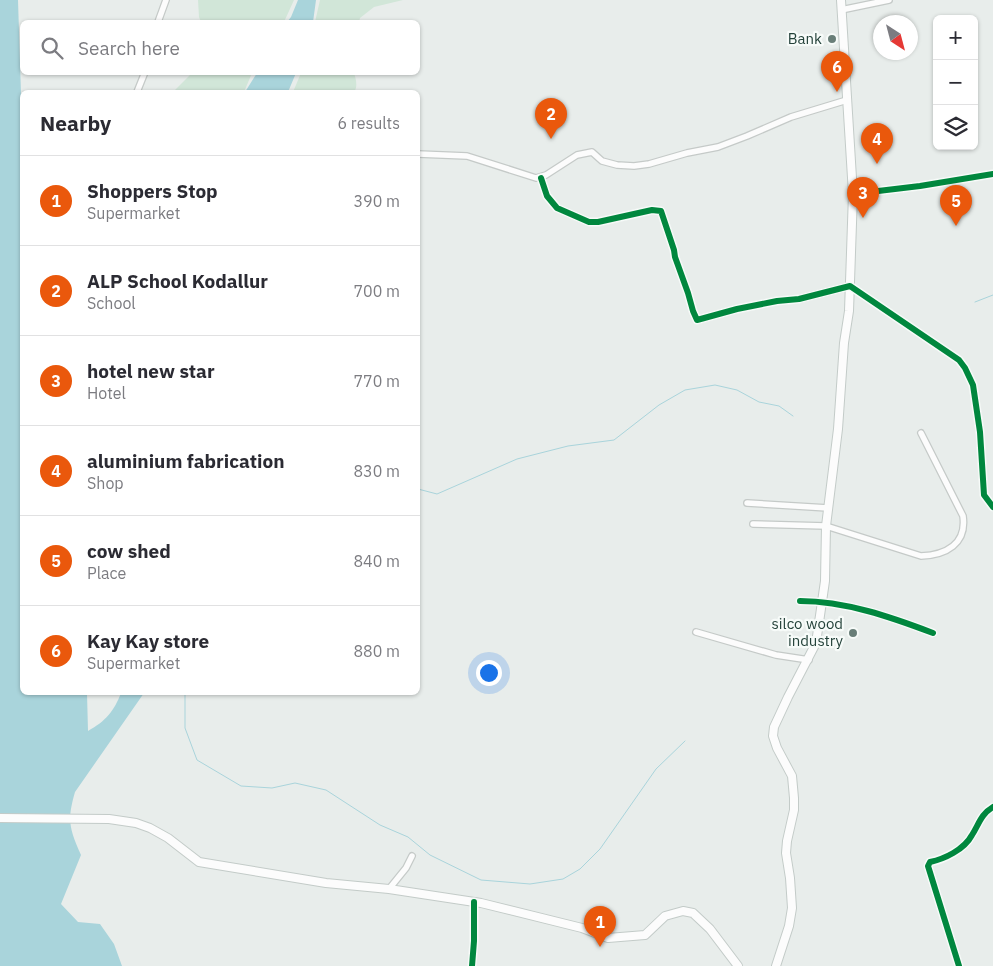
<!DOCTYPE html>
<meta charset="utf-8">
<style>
body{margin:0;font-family:"IBM Plex Sans",sans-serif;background:#f2f2f3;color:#2b2b33}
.controls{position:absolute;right:15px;top:15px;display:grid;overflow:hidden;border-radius:8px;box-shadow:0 1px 4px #0004}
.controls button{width:45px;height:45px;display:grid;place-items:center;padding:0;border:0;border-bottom:1px solid #e1e1e2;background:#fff;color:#2b2b33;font:25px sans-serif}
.compass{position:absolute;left:873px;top:15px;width:45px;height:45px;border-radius:50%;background:#fff;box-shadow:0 1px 4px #0004;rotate:144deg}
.you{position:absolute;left:488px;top:672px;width:18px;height:18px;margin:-12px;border:4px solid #fff;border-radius:50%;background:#1a73e8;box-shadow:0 0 0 8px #1a73e833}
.badge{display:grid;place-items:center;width:32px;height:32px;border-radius:50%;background:#ea580c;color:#fff;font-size:16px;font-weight:700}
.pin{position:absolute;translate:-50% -41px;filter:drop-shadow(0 1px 2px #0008)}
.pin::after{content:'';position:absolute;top:26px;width:18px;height:15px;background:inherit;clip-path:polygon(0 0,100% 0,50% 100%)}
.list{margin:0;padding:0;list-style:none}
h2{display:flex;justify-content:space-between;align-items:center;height:65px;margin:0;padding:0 20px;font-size:21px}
h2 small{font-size:16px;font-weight:400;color:#7c7c81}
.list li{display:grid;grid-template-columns:32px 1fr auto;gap:15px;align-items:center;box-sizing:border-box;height:90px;padding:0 20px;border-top:1px solid #e1e1e2}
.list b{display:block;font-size:19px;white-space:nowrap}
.list p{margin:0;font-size:16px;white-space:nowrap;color:#7c7c81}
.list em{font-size:16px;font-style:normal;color:#7c7c81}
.icon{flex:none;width:28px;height:28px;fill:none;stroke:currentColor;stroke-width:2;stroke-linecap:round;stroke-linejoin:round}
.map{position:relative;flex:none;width:993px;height:966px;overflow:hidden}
.search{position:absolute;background:#fff;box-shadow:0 1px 4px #0004;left:20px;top:20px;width:400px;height:55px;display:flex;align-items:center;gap:12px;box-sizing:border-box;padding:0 18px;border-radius:8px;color:#7c7c81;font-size:19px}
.panel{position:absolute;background:#fff;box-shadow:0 1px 4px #0004;left:20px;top:90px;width:400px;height:605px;border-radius:8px}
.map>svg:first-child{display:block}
.green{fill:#d1e6d8}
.water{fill:#a9d4db}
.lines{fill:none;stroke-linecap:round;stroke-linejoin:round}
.stream{stroke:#a9d4db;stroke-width:1}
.minor-casing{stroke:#c5cac8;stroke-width:8}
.secondary-casing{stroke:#c3cbc8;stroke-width:10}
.minor{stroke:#fcfcfc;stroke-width:5.5}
.secondary{stroke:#fcfcfc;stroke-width:8}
.cycleway-casing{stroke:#f7fbf9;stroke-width:9}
.cycleway{stroke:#00873e;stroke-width:6}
.poi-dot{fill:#697e78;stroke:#f7fbf9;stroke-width:2}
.labels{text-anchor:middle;stroke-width:4.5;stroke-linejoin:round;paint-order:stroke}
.poi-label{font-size:15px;fill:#24423a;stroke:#f7fbf9;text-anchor:end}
</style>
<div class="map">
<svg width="993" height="966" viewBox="0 0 993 966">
<rect width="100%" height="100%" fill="#e8edeb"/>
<path class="green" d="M 198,0 L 294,0 L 284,22 L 201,22 L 199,17 Z
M 320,0 L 403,0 L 374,7 L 360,18 L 359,22 L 315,22 Z
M 192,73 L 192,72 L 252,73 L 244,92 L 175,92 L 175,90 Z
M 301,73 L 354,73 C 356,79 358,87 354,92 L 293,92 Z"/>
<path class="water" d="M 0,0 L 18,0 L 22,126 L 22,692 L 87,693 L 88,731 C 106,721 114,711 121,693 L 144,693 L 75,792 C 67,820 69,828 81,855 L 61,904 L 78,922 L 100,924 L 114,944 L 122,966 L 0,966 Z
M 298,0 L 316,0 L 313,22 L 287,22 L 291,17 Z
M 257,73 L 257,72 L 296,73 L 288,92 L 245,92 Z"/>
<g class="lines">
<path class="stream" d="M 975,302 L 993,295
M 418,489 L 437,494 L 517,459 L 568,446 L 614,440 L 659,405 L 685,390 L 715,385 L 737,390 L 759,402 L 779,406 L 793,416
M 185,692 L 185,728 L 197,760 L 241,786 L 272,788 L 295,783 L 326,790 L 380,825 L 408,837 L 430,855 L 481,880 L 530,884 L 563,879 L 580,869 L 600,849 L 656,769 L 685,741"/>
<defs>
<path id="minor" d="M 841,10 L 889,0
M 158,22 L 166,0
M 137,92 L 145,72
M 418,154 L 467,156 L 536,178 L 546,175 L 577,155 L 592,152 L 602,161 L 617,165 L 634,166 L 649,164 L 687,153 L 718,147 L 747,136 L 791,117 L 847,100
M 541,178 L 547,196 L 557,208 L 589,222 L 598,222 L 652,210 L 661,211 L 674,250 L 675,257 L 688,293 L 693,311 L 697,320 L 737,309 L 777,301 L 799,299 L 850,286 L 959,360 L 965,368 L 973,385 L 980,432 L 984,495 L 993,507
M 853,194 L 920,186 L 993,174
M 747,503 L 828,508
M 753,524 L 826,526 L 921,556 C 946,555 967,544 963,516 L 921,433
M 800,601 C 845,601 891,617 933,633
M 696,632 L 776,655 L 809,660
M 389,889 L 406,868 L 412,856
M 472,966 L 474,941 L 474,902
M 959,966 L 928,866 L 930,862 C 944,859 964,850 972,835 C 979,824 981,814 993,807"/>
<path id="secondary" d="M 0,818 L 109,819 L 136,823 L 150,828 L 168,838 L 199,862 L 326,883 L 389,889 L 481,903 L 582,928 L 608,938 L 645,935 L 665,916 L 683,911 L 693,913 L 710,929 L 738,966
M 776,966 L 789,926 L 792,908 L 790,878 L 786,853 L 787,841 L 794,810 L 794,798 L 792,776 L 777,748 L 773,736 L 774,727 L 788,697 L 816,643 L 825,581 L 826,526 L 838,429 L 844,343 L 849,311 L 853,194 L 841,0"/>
</defs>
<use href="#minor" class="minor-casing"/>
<use href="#secondary" class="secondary-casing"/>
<use href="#minor" class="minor"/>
<use href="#secondary" class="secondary"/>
<defs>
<path id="cycleway" d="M 541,178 L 547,196 L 557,208 L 589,222 L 598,222 L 652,210 L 661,211 L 674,250 L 675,257 L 688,293 L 693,311 L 697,320 L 737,309 L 777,301 L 799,299 L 850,286 L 959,360 L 965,368 L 973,385 L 980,432 L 984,495 L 993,507
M 853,194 L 920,186 L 993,174
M 800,601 C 845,601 891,617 933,633
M 472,966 L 474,941 L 474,902
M 959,966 L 928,866 L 930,862 C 944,859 964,850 972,835 C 979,824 981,814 993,807"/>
</defs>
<use href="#cycleway" class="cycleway-casing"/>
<use href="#cycleway" class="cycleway"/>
</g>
<g class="poi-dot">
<circle cx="832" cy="39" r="5"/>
<circle cx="853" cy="633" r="5"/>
</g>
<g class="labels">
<g class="poi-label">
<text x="822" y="44">Bank</text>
<text x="843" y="629">silco wood<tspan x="843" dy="17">industry</tspan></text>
</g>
</g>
</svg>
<div class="controls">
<button>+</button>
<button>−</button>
<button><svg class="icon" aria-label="layers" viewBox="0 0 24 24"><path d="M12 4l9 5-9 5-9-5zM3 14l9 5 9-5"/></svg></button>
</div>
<svg class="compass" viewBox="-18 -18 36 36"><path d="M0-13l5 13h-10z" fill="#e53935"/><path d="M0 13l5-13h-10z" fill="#7c7c81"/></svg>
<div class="you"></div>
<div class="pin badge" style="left:600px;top:947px">1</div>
<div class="pin badge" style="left:551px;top:139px">2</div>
<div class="pin badge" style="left:863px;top:218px">3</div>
<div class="pin badge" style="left:877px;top:164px">4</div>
<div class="pin badge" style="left:956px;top:226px">5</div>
<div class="pin badge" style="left:837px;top:92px">6</div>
<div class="search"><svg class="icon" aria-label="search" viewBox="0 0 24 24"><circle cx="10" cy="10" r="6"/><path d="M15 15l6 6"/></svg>Search here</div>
<section class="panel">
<h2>Nearby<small>6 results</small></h2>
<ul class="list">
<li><span class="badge">1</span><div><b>Shoppers Stop</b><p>Supermarket</p></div><em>390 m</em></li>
<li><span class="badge">2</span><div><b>ALP School Kodallur</b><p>School</p></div><em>700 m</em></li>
<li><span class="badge">3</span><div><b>hotel new star</b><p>Hotel</p></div><em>770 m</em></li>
<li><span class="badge">4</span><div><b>aluminium fabrication</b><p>Shop</p></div><em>830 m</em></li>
<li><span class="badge">5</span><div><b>cow shed</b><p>Place</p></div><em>840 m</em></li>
<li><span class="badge">6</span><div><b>Kay Kay store</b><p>Supermarket</p></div><em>880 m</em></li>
</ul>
</section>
</div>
